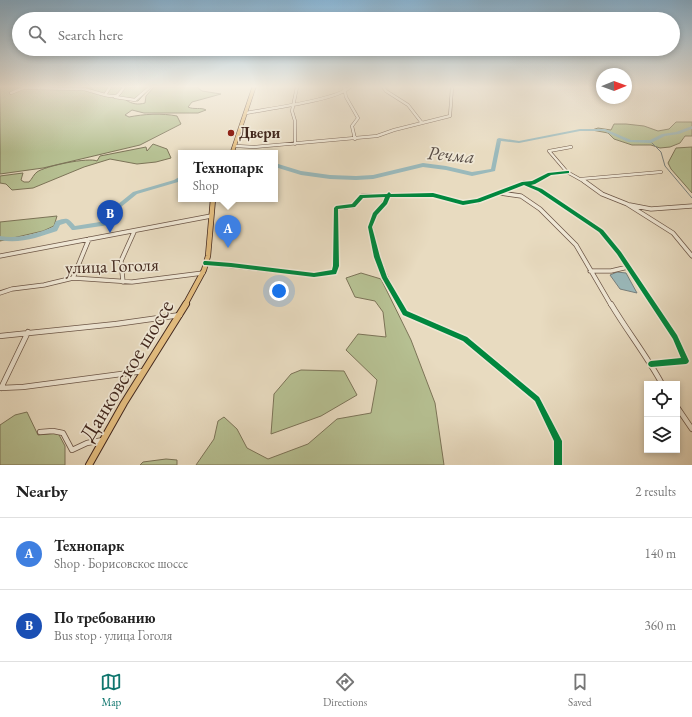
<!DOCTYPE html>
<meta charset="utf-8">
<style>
body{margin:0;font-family:"EB Garamond",serif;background:#f6f6f6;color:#222}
.controls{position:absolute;right:12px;bottom:12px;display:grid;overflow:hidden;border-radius:0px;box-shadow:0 2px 6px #0003}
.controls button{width:36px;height:36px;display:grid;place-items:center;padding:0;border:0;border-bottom:1px solid #e0e0e0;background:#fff;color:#222;font:20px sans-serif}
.compass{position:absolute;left:596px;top:68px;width:36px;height:36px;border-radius:50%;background:#fff;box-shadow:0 2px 6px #0003;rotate:89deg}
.you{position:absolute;left:279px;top:291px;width:14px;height:14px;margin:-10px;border:3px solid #fff;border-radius:50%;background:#1a73e8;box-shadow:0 0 0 6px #1a73e833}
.badge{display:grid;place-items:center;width:26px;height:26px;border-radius:50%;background:#0f766e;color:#fff;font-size:13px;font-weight:700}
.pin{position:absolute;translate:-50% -33px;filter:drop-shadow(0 1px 2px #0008)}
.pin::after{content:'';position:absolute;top:21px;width:14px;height:12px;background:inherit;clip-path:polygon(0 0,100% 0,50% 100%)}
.popup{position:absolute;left:178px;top:150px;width:100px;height:52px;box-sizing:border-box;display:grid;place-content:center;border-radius:0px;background:#fff;filter:drop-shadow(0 1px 3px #0005);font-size:13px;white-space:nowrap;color:#767676}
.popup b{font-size:15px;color:#222}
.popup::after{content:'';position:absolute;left:50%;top:100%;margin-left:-8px;border:8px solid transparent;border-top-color:#fff}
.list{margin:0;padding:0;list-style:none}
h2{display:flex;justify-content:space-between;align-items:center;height:52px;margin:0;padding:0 16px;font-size:17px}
h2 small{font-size:13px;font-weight:400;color:#767676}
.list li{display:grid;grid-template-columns:26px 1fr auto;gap:12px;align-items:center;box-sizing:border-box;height:72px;padding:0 16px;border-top:1px solid #e0e0e0}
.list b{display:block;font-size:15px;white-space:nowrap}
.list p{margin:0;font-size:13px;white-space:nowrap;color:#767676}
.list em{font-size:13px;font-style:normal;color:#767676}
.icon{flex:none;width:22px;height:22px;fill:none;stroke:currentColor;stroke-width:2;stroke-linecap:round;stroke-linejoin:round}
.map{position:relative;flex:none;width:692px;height:465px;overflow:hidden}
.search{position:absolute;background:#fff;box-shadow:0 2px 6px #0003;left:12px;right:12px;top:12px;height:44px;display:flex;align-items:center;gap:10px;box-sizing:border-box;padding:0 14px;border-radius:22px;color:#767676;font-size:15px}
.sheet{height:196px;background:#fff}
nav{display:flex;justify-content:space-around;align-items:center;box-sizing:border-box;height:56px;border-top:1px solid #e0e0e0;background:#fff;font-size:11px;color:#767676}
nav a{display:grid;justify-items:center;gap:2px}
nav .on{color:#0f766e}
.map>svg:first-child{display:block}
.green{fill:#b6c092;stroke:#7c7458}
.water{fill:#9ab9bb;stroke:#777f7d}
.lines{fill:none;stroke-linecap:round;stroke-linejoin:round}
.stream{stroke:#777f7d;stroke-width:1}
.river{fill:#9ab9bb;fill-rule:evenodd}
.minor-far2-casing{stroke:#6c5647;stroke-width:3.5}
.minor-far1-casing{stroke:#6c5647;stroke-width:5}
.minor-casing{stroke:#6c5647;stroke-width:6}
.major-far2-casing{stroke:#43291f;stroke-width:4.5}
.major-far1-casing{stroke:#43291f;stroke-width:6}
.major-casing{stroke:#43291f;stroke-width:8}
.minor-far2{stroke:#f0e8d6;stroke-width:2.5}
.minor-far1{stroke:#f0e8d6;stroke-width:3.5}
.minor{stroke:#f0e8d6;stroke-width:4.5}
.major-far2{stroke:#e4be80;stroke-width:3.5}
.major-far1{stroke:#e4be80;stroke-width:4.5}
.major{stroke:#e4be80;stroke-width:6}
.cycleway-casing{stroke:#f0e8d6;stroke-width:3}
.cycleway{fill:#00873e;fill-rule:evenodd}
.poi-dot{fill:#8f2418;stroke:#f0e8d6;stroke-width:1.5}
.labels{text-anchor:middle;stroke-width:3.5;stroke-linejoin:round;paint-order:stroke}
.far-poi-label{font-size:15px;font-weight:bold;fill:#43291f;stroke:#f0e8d6;text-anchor:start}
.street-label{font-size:18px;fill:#43291f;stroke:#f0e8d6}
.water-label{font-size:19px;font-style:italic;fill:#594d46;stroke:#f0e8d6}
.near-street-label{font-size:22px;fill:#43291f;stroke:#f0e8d6}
</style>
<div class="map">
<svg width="692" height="465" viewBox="0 0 692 465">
<rect width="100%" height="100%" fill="#e8dbc0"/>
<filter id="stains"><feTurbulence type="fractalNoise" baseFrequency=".005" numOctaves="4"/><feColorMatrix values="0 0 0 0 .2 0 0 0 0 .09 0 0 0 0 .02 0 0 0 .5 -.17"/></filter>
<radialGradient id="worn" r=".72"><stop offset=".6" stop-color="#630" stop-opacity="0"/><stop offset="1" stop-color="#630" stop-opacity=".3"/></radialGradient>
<path class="green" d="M 0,87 L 19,87 L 19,89 L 23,87 L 151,87 L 138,101 L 126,100 C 132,104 138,105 145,103 L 146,96 L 154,87 L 197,87 L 202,91 L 221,94 L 192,102 L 188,107 C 194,110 201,107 206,110 L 198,113 L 144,113 L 132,110 L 125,115 L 129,117 C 144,114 162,113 177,116 L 181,124 L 140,145 L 43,168 L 0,174 Z
M 676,122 L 692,122 L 692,136 L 685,136 L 680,143 L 670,147 L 660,148 L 651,145 L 632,145 L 614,139 L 608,133 L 592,130 L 598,128 L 611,130 L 614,124 L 626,124 L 644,126 L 658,131 L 669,129 Z
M 153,144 L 167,149 L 171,158 L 156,162 L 137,164 L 110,159 L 84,167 L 33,188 L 12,190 L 6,184 L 0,183 L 0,176 L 23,173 L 21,180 L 24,182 L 29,182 C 32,179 34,174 37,172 C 45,166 89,157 97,161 L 100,156 L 146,147 L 147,151 Z
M 692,147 L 692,193 L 671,169 L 668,163 L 676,148 Z
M 57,216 L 54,226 L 43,231 L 0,241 L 0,222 Z
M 361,273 L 381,279 L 411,340 L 435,403 L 444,465 L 196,465 L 214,439 L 218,421 L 224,417 L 237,429 L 247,448 L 268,459 L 308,444 L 337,419 L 371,413 L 377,380 L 346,350 L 358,334 L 386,337 L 383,312 L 375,301 L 355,297 L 346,278 Z
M 301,370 L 344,371 L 357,395 L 321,416 L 271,434 L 274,394 L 291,374 Z
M 27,412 L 38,435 L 58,433 L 65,446 L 65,465 L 0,465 L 0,425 L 15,415 Z
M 166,459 L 177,460 L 177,465 L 140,465 L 143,462 Z"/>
<path class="water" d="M 617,272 L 626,273 L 637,293 L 620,289 L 610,275 Z"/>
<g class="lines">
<path class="stream" d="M 651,142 L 661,152 L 665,166 L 692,198"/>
<path class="river" d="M 692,126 L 692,129 L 679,134 L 665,136 L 651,143 L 628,142 L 604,131 L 580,131 L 519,143 L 501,141 L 495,171 L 472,176 L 446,170 L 423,167 L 373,179 L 356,180 L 330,179 L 301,175 L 275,167 L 275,163 L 301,171 L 330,175 L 356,176 L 373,175 L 423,163 L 446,166 L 472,172 L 491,169 L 497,139 L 499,138 L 519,141 L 580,129 L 605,129 L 631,140 L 650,140 L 662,134 L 676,132 Z
M 181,176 L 181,180 L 178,182 L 137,194 L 121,207 L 115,221 L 109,225 L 74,230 L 72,230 L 66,223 L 60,225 L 57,231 C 39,237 20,244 0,240 L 0,236 C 18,239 36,234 53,227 L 56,221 C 67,218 67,217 75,226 L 106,221 L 111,218 L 117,205 L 133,192 L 174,180 Z"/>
<defs>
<path id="minor-far2" d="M 25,87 L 23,88 L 84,89 L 105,95
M 110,87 L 105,95 C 117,97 117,98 124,87
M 344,87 L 346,97 L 358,118 L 352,126 L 355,139
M 383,87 L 386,91 L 408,105 L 422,123
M 11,93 L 23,88
M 115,97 L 135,100 L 150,87
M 246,113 C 267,109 337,100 350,87
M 295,144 L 295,121 L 292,111 L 297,87
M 236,146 L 254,147 L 377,136 L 394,130 L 450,116 L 452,87
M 571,147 L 549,151 L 567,172 L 585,182
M 581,179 L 661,172
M 535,182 L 550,174 L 567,172"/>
<path id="minor-far1" d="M 584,181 L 602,194 L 627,204 L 673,233 L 692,256
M 525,184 L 540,190 L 601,231 L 619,253 L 654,305
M 500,193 L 521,196 L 540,209 L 576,245 L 611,305
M 389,194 C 384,205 374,213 371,225 C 370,230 372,236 373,240 C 379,264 388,284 400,305
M 630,205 L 651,209 L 692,206
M 0,256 L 211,216
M 206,263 L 314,275 L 334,272 L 336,266 L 336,208 L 353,206 L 362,196 L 433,195 L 463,203 L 478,201 L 524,183 L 533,183 L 537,181
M 590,271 L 611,271 L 628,267
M 73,278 L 89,239
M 123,282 L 121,261 L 134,232
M 0,293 L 12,289 L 44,285 L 73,278 L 132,282 L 203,273"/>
<path id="minor" d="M 400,304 L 405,313 L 465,339 L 537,399 L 558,441 L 558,465
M 611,304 C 627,331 647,356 662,384
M 0,336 L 116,324 L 180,315
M 651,364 L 686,361 L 675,337 L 653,304
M 0,388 L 23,387 L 144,371
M 1,388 L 28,332
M 677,407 L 692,429
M 40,432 L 53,431 L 63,433 L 72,450 L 87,443 L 103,440"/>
<path id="major-far2" d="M 232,153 L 254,87"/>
<path id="major-far1" d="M 185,305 L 204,270 L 208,256 L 213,199"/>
<path id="major" d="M 89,465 L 124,403 L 186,304"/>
</defs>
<use href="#minor-far2" class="minor-far2-casing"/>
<use href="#minor-far1" class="minor-far1-casing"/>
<use href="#minor" class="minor-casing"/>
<use href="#major-far2" class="major-far2-casing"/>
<use href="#major-far1" class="major-far1-casing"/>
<use href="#major" class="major-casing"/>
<use href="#minor-far2" class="minor-far2"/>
<use href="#minor-far1" class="minor-far1"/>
<use href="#minor" class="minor"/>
<use href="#major-far2" class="major-far2"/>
<use href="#major-far1" class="major-far1"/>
<use href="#major" class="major"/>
<defs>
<path id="cycleway" d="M 567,171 L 569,171 L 569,173 L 551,175 L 535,184 L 531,185 L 542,189 L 603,230 L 621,252 L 677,335 L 689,361 L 688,363 L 686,364 L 651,367 L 649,366 L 648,364 L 649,362 L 651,361 L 681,358 L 673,339 L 617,254 L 599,232 L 538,191 L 524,185 L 480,202 L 463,205 L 433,197 L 390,197 L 387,204 L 377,215 L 372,227 L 380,257 L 387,277 L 407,311 L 467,337 L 539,397 L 562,441 L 562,465 L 554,465 L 554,441 L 535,401 L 463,341 L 403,315 L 382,278 L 374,257 L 368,227 L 373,213 L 383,202 L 385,197 L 363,198 L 355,207 L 338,209 L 339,266 L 336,274 L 314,277 L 231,267 L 206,265 L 204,265 L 203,263 L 204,261 L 206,261 L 231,263 L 314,273 L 332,270 L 333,266 L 334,208 L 336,206 L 352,204 L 360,195 L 387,194 L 389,192 L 391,194 L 433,193 L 463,201 L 477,199 L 522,182 L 532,181 L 548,173 Z"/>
</defs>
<use href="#cycleway" class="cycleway-casing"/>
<use href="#cycleway" class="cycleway"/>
</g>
<linearGradient id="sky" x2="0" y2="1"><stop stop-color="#89b6d6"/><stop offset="0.57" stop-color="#f5efe3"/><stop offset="1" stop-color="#f5efe3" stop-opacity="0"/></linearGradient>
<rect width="692" height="152" fill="url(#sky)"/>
<circle class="poi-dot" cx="231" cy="133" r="4"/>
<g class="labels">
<g class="far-poi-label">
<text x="239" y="138">Двери</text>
</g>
<g class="street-label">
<text transform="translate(112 266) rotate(-2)" y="6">улица Гоголя</text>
</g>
<g class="water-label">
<text transform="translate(451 154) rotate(5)" y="7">Речма</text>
</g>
<g class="near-street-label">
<text transform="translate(126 370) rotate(-59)" y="8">Данковское шоссе</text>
</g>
</g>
<rect width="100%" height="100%" filter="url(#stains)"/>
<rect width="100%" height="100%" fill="url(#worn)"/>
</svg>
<div class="controls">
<button><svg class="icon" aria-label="locate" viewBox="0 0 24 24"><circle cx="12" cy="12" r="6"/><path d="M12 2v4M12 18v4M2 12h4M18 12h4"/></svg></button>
<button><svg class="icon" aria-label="layers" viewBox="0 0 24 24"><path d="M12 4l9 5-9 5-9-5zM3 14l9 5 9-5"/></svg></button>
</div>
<svg class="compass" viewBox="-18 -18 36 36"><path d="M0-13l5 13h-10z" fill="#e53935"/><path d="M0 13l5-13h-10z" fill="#767676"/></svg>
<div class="you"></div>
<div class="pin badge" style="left:228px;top:248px;background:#3f7fe0">A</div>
<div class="popup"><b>Технопарк</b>Shop</div>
<div class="pin badge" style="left:110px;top:233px;background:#1a4fb4">B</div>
<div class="search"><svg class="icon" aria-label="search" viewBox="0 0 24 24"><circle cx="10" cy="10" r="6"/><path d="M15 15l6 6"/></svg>Search here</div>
</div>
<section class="sheet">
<h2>Nearby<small>2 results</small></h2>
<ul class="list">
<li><span class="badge" style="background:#3f7fe0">A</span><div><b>Технопарк</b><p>Shop · Борисовское шоссе</p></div><em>140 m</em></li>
<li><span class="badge" style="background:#1a4fb4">B</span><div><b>По требованию</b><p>Bus stop · улица Гоголя</p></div><em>360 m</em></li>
</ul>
</section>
<nav>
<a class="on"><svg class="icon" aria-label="map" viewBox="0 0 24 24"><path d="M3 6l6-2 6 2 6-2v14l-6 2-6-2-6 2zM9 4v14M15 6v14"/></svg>Map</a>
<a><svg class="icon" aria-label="directions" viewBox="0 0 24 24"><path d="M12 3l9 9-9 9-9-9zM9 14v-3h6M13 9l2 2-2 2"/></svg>Directions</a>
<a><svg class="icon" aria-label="saved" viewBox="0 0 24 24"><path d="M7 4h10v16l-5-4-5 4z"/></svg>Saved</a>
</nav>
